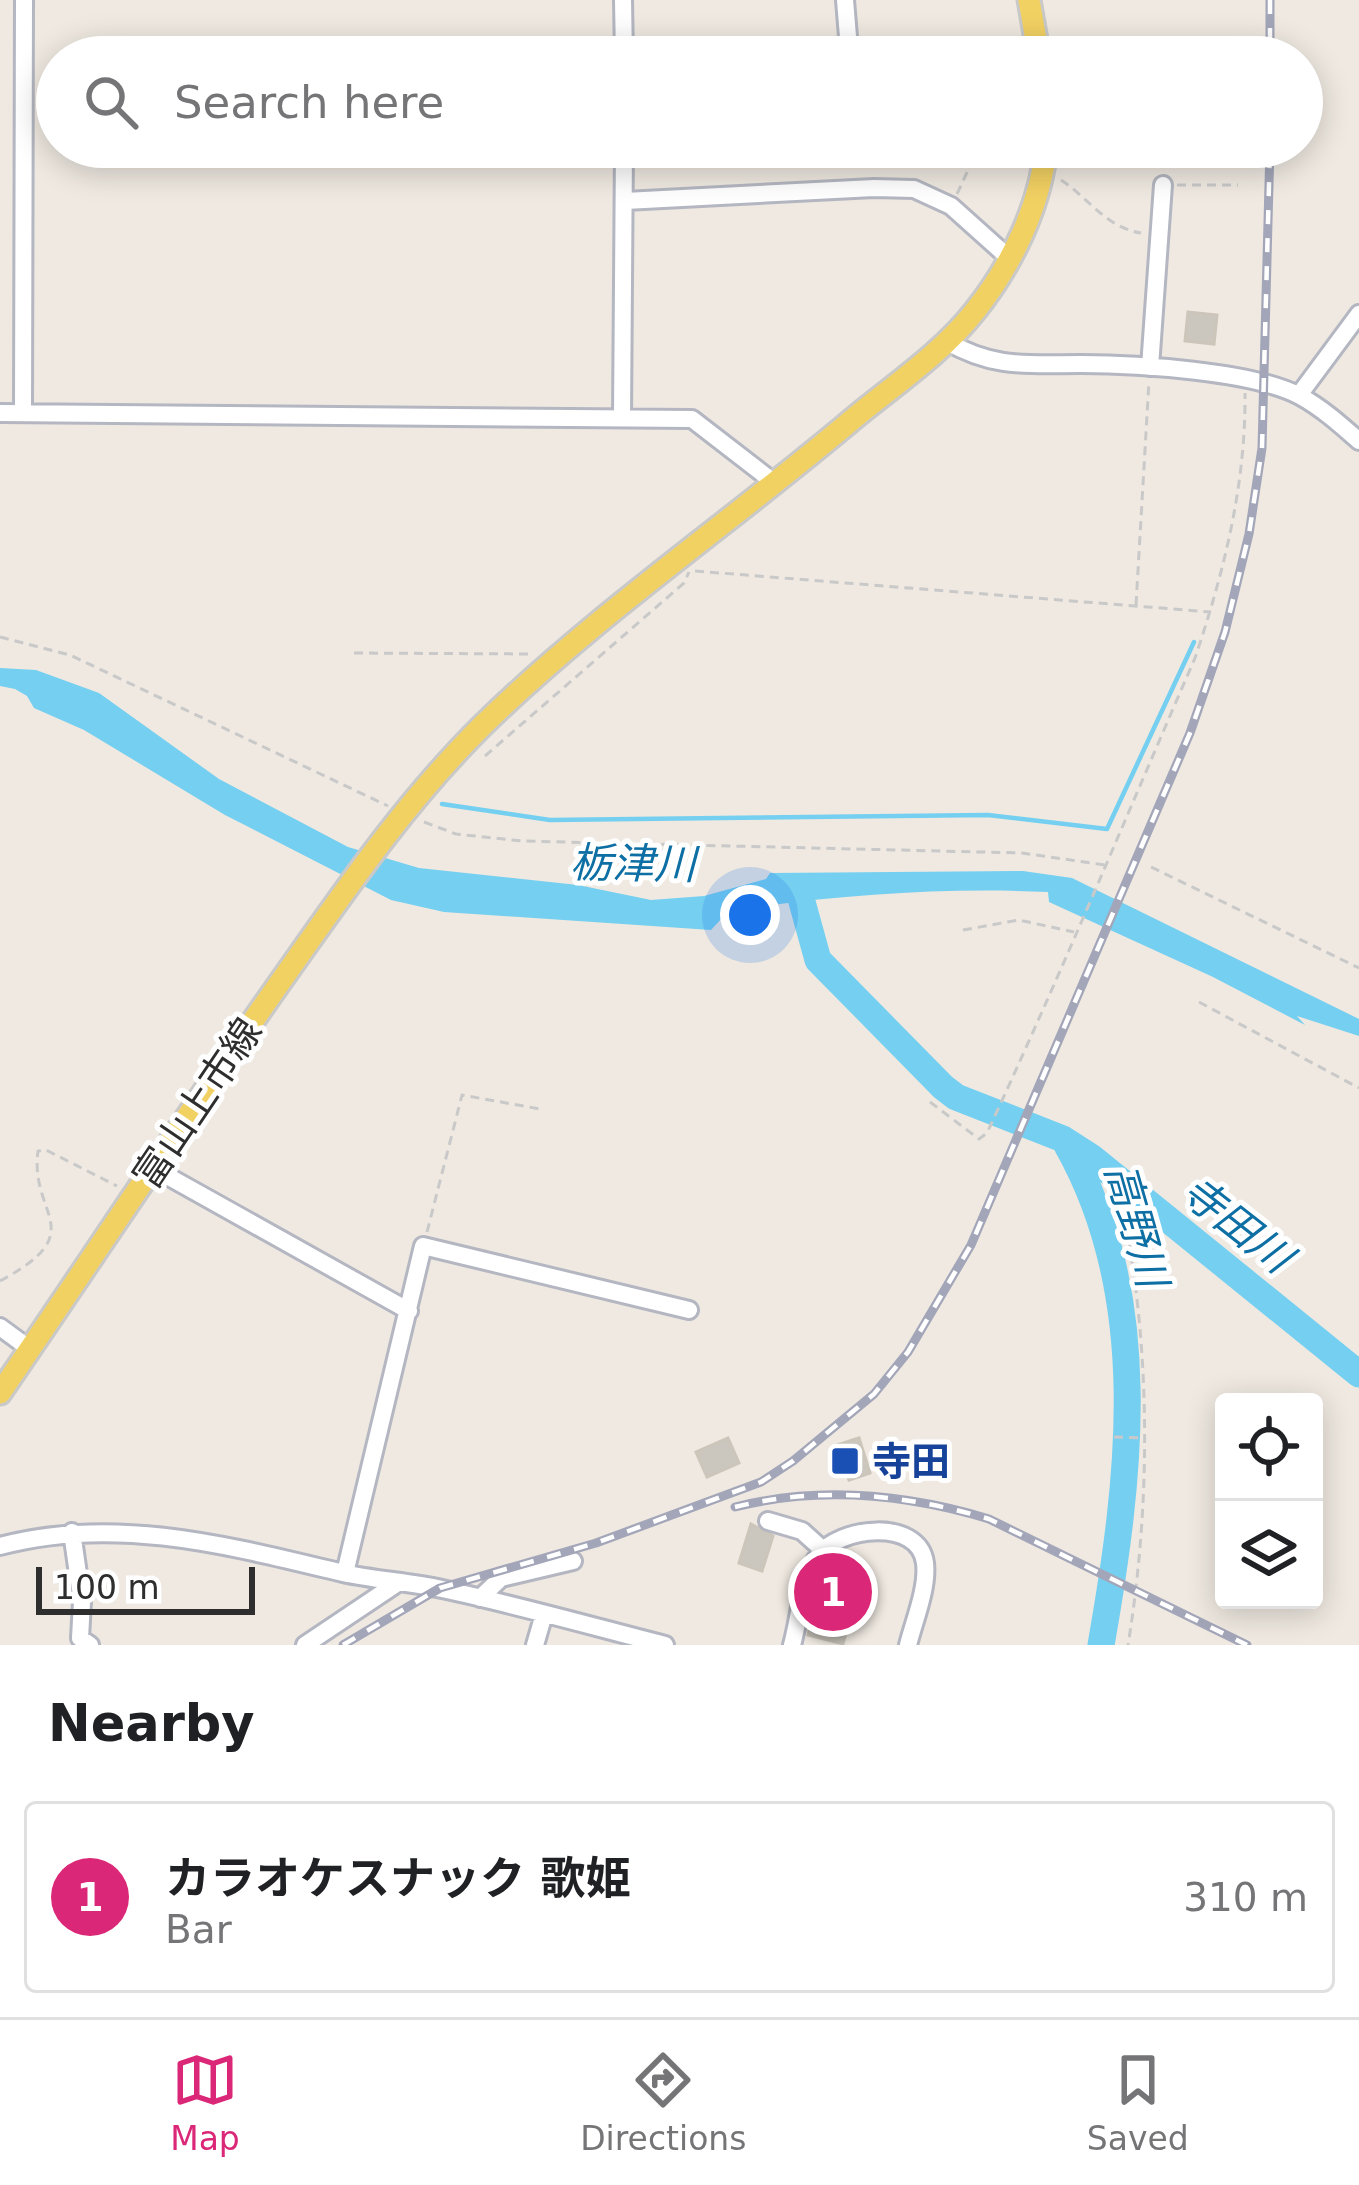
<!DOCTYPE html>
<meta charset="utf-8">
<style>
body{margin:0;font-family:"DejaVu Sans","Noto Sans JP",sans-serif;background:#f6f6f6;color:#202124}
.controls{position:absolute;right:36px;bottom:36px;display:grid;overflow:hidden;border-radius:12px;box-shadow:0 6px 30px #0003}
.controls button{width:108px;height:108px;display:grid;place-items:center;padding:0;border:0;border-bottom:3px solid #e0e0e0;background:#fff;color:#202124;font:60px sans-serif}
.scale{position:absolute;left:36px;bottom:30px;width:219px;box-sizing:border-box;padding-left:12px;border:6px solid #2e2e2e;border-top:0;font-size:33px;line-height:42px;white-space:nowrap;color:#2e2e2e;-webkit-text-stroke:9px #fff;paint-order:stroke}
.you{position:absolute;left:750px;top:915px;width:42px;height:42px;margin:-30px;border:9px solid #fff;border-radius:50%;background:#1a73e8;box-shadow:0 0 0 18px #1a73e833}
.badge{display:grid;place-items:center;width:78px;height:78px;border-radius:50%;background:#db2777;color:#fff;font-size:39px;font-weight:700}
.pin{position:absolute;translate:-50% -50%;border:6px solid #fff;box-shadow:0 3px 12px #0006}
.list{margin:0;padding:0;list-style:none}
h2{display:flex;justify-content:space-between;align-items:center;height:156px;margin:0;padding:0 48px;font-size:51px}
h2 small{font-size:39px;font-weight:400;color:#757577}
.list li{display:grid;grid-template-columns:78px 1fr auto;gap:36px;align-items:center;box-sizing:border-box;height:192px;margin:0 24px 24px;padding:0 24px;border:3px solid #e0e0e0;border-radius:12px}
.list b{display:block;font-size:45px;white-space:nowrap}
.list p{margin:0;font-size:39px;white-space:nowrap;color:#757577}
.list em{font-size:39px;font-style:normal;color:#757577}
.icon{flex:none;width:66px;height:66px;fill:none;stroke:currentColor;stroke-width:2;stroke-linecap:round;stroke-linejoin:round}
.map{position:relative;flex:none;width:1359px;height:1645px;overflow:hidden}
.search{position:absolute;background:#fff;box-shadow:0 6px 30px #0003;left:36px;right:36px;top:36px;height:132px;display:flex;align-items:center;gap:30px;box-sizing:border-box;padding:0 42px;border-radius:66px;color:#757577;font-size:45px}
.sheet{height:372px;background:#fff}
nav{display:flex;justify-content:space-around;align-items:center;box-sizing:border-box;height:168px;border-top:3px solid #e0e0e0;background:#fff;font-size:33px;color:#757577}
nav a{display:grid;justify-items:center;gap:6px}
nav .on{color:#db2777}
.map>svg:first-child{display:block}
.water{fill:#75cff0}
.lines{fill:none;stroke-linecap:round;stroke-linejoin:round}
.stream{stroke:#75cff0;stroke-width:4.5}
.river{stroke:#75cff0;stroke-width:27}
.building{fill:#cbc7bf;stroke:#cbc5ba;stroke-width:3}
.minor-casing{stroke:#b4b7c1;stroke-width:22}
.major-casing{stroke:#c9c9c9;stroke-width:27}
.path{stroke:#c9c9c9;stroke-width:3;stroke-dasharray:9 6;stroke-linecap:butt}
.minor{stroke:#fff;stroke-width:16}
.major{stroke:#f2d163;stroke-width:21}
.rail-casing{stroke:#a3a6b8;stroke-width:9}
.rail{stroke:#fff;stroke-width:4.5;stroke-dasharray:14;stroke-linecap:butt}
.transit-dot{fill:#1a4fb4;stroke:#fff;stroke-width:4.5}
.labels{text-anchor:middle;stroke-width:10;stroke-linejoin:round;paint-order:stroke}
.street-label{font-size:39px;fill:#2e2e2e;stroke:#fff}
.transit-label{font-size:39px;font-weight:bold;fill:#164399;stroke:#fff;text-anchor:start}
.water-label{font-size:42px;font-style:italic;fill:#0d6fa3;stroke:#fff}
</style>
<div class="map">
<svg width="1359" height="1645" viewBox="0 0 1359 1645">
<rect width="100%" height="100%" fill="#efe9e1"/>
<path class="water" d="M 0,668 L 36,670 L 99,693 L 219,779 L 348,847 L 419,868 L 578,885 L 651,900 L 704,896 L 766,879 L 770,873 L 1023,871 L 1072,878 L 1359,1019 L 1359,1036 L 1297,1016 L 1305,1025 L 1213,977 L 1049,902 L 1048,892 C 937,887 830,896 720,912 L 722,918 L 711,930 L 444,912 L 391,900 L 225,815 L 84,730 L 34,708 L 27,696 L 15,689 L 0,686 Z"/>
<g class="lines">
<path class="stream" d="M 442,804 L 550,820 L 988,815 L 1107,829 L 1194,642"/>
<path class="river" d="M 799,891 L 818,960 L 943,1087 L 956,1097 L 1063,1139 L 1091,1157 L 1359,1374
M 1067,1145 C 1153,1297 1130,1480 1101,1645"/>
</g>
<path class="building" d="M 1132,147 L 1154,147 L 1154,164 L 1131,163 Z
M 1188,312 L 1217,315 L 1214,344 L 1185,341 Z
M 728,1438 L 739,1463 L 707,1477 L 696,1452 Z
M 859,1438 L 870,1473 L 849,1480 L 837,1445 Z
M 751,1524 L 773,1536 L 762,1571 L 739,1563 Z
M 843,1559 L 854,1562 L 842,1608 L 852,1610 L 843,1644 L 808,1635 L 811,1623 L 815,1624 L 824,1581 L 837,1584 Z"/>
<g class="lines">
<defs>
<path id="minor" d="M 623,0 L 624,57
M 845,0 L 849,49
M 625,201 L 874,188 L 914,189 L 951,206 L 1009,258
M 946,341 C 994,369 1028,364 1081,364 C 1135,364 1253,371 1300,396 C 1322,408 1341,425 1359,441
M 1150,367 L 1163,185
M 1299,395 L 1359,314
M 0,413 L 692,419 L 776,484
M 23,413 L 24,0
M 622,418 L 624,147
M 153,1168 L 409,1311
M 0,1327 L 30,1349
M 768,1521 L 802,1531 L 823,1550
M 72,1532 L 82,1602 L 80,1638 L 90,1645
M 0,1546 C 115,1515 230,1546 343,1573 C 375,1580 410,1582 442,1589 C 517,1605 591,1626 665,1645
M 345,1573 L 423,1246 L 689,1310
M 480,1598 L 501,1578 L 573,1561
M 305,1645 L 399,1582
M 535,1645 L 544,1614
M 792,1645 C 800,1617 801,1580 818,1556 C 838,1527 919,1517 925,1563 C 928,1588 914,1621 908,1645"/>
<path id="major" d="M 1029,0 L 1039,57
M 0,1393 C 94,1256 185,1117 281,981 C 344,892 405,802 483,725 C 597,614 731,522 853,419 C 894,385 942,353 975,311 C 1011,266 1041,205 1046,147"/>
</defs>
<use href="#minor" class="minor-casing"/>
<use href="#major" class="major-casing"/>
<path class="path" d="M 1061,180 C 1090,199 1105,227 1141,233
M 1177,185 L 1238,185
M 957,194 L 970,166 L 969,147
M 695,571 L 1211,612
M 1136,605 L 1149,381
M 0,637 L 70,655 L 388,806
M 354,653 L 533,654
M 485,756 L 684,583 L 689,572
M 424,822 L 456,834 L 522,841 L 1022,853 L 1105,865
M 1151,867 L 1359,968
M 963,930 L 1019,920 L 1074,932
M 1199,1002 L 1359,1088
M 930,1102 L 979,1139 L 987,1133 C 1060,976 1126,817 1195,658 C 1224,572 1246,484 1245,393
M 1126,1225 C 1151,1361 1150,1509 1128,1645
M 427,1232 L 462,1095 L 540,1109
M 0,1281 C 93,1231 29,1216 38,1151 L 46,1150 L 117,1186
M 1114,1437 L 1142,1438
M 818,1598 L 867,1609"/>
<use href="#minor" class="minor"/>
<use href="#major" class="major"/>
<defs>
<path id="rail" d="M 1270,0 L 1270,57
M 735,1507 C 819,1486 906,1494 989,1519 L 1247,1645
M 343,1645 L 440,1588 L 596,1543 L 761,1482 L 793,1461 L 874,1394 L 908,1352 L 971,1245 L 1190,733 L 1225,632 L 1249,534 L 1262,448 L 1270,147"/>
</defs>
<use href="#rail" class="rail-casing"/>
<use href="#rail" class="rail"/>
</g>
<rect class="transit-dot" x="830" y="1446" width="30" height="30" rx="6"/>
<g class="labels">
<g class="street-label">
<text transform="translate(197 1103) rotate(-56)" y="14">富山上市線</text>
</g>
<g class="transit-label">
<text x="872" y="1475">寺田</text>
</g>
<g class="water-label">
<text transform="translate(633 863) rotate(1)" y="15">栃津川</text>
<text transform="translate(1237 1224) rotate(38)" y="15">寺田川</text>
<text transform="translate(1137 1225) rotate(74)" y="15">高野川</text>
</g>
</g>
</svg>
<div class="controls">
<button><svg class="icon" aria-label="locate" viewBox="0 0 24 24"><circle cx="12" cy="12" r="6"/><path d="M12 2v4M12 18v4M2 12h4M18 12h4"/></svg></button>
<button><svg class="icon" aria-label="layers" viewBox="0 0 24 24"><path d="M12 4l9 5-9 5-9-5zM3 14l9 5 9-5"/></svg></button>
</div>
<div class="scale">100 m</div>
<div class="you"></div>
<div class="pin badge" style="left:833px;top:1592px">1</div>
<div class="search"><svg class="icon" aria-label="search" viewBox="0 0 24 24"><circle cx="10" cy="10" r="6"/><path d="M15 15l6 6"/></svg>Search here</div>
</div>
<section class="sheet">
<h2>Nearby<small></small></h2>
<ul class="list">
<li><span class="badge">1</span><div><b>カラオケスナック 歌姫</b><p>Bar</p></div><em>310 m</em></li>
</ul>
</section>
<nav>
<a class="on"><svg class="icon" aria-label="map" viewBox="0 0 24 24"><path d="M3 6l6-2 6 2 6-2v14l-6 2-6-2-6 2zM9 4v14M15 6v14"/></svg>Map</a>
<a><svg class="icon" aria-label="directions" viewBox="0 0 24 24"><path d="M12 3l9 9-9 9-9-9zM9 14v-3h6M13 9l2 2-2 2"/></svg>Directions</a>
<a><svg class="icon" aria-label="saved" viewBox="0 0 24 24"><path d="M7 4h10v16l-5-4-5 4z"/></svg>Saved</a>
</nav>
